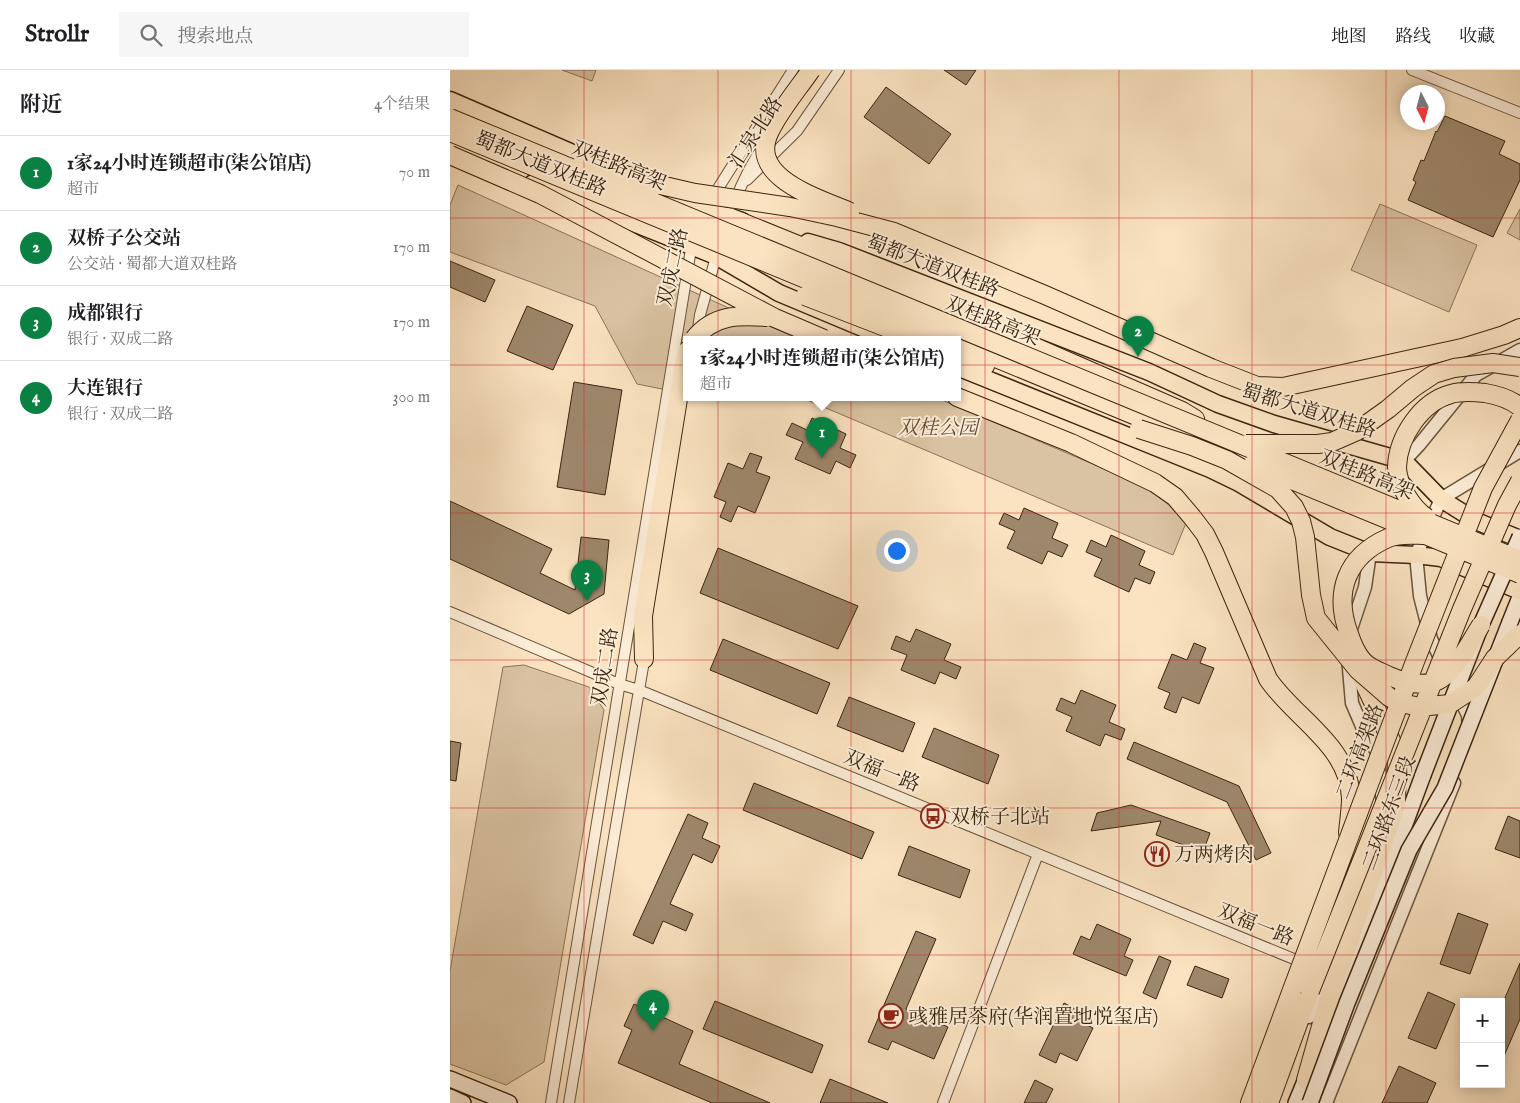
<!DOCTYPE html>
<html lang="zh">
<meta charset="utf-8">
<style>
body{margin:0;font-family:"IM FELL English","Noto Serif SC",serif;background:#f6f6f6;color:#202124}
.controls{position:absolute;right:15px;bottom:15px;display:grid;overflow:hidden;border-radius:0px;box-shadow:0 2px 12px #0003}
.controls button{width:45px;height:45px;display:grid;place-items:center;padding:0;border:0;border-bottom:1px solid #e0e0e0;background:#fff;color:#202124;font:25px sans-serif}
.compass{position:absolute;left:950px;top:15px;width:45px;height:45px;border-radius:50%;background:#fff;box-shadow:0 2px 12px #0003;rotate:174deg}
.you{position:absolute;left:446px;top:480px;width:18px;height:18px;margin:-12px;border:4px solid #fff;border-radius:50%;background:#1a73e8;box-shadow:0 0 0 8px #1a73e833}
.badge{display:grid;place-items:center;width:32px;height:32px;border-radius:50%;background:#0b8043;color:#fff;font-size:16px;font-weight:700}
.pin{position:absolute;translate:-50% -41px;filter:drop-shadow(0 1px 2px #0008)}
.pin::after{content:'';position:absolute;top:26px;width:18px;height:15px;background:inherit;clip-path:polygon(0 0,100% 0,50% 100%)}
.popup{position:absolute;left:233px;top:266px;width:278px;height:65px;box-sizing:border-box;display:grid;place-content:center;border-radius:0px;background:#fff;filter:drop-shadow(0 1px 4px #0005);font-size:16px;white-space:nowrap;color:#757577}
.popup b{font-size:19px;color:#202124}
.popup::after{content:'';position:absolute;left:50%;top:100%;margin-left:-10px;border:10px solid transparent;border-top-color:#fff}
.list{margin:0;padding:0;list-style:none}
h2{display:flex;justify-content:space-between;align-items:center;height:65px;margin:0;padding:0 20px;font-size:21px}
h2 small{font-size:16px;font-weight:400;color:#757577}
.list li{display:grid;grid-template-columns:32px 1fr auto;gap:15px;align-items:center;box-sizing:border-box;height:75px;padding:0 20px;border-top:1px solid #e0e0e0}
.list b{display:block;font-size:19px;white-space:nowrap}
.list p{margin:0;font-size:16px;white-space:nowrap;color:#757577}
.list em{font-size:16px;font-style:normal;color:#757577}
.icon{flex:none;width:28px;height:28px;fill:none;stroke:currentColor;stroke-width:2;stroke-linecap:round;stroke-linejoin:round}
.map{position:relative;flex:none;width:1070px;height:1033px;overflow:hidden}
header{display:flex;align-items:center;gap:30px;box-sizing:border-box;height:70px;padding:0 25px;background:#fff;border-bottom:1px solid #e0e0e0}
header strong{font-size:24px}
nav{display:flex;gap:28px;margin-inline-start:auto;font-size:18px}
.search{width:350px;height:45px;background:#f6f6f6;display:flex;align-items:center;gap:12px;box-sizing:border-box;padding:0 18px;border-radius:0px;color:#757577;font-size:19px}
main{display:flex}
aside{flex:1;background:#fff}
.map>svg:first-child{display:block}
.green{fill:#dac3a3;stroke:#8a745a}
.building{fill:#9e886c;stroke:#3a2510}
.lines{fill:none;stroke-linecap:round;stroke-linejoin:round}
.minor-casing{stroke:#6a543c;stroke-width:12}
.tertiary-casing{stroke:#6a543c;stroke-width:15}
.secondary-casing{stroke:#3a2510;stroke-width:18}
.primary-casing{stroke:#3a2510;stroke-width:19}
.trunk-casing{stroke:#3a2510;stroke-width:20}
.minor{stroke:#fcedd7;stroke-width:10}
.tertiary{stroke:#fcedd7;stroke-width:12}
.secondary{stroke:#fcedd7;stroke-width:15}
.primary{stroke:#fbe3c1;stroke-width:16}
.trunk{stroke:#fbe3c1;stroke-width:18}
.secondary-bridge-casing{stroke:#3a2510;stroke-width:18;stroke-linecap:butt}
.trunk-bridge-casing{stroke:#3a2510;stroke-width:20;stroke-linecap:butt}
.secondary-bridge{stroke:#fcedd7;stroke-width:15}
.trunk-bridge{stroke:#fbe3c1;stroke-width:18}
.grid{fill:none;stroke:#d62828;stroke-width:1;stroke-opacity:0.55}
.labels{text-anchor:middle;stroke-width:4;stroke-linejoin:round;paint-order:stroke}
.street-label{font-size:20px;fill:#3a2510;stroke:#fcedd7}
.park-label{font-size:20px;font-style:italic;fill:#624c35;stroke:#fcedd7}
.poi-label{font-size:20px;fill:#3a2510;stroke:#fcedd7;text-anchor:start}
</style>
<header>
<strong>Strollr</strong>
<div class="search"><svg class="icon" aria-label="search" viewBox="0 0 24 24"><circle cx="10" cy="10" r="6"/><path d="M15 15l6 6"/></svg>搜索地点</div>
<nav><a>地图</a><a>路线</a><a>收藏</a></nav>
</header>
<main>
<aside>
<h2>附近<small>4个结果</small></h2>
<ul class="list">
<li><span class="badge">1</span><div><b>1家24小时连锁超市(柒公馆店)</b><p>超市</p></div><em>70 m</em></li>
<li><span class="badge">2</span><div><b>双桥子公交站</b><p>公交站 · 蜀都大道双桂路</p></div><em>170 m</em></li>
<li><span class="badge">3</span><div><b>成都银行</b><p>银行 · 双成二路</p></div><em>170 m</em></li>
<li><span class="badge">4</span><div><b>大连银行</b><p>银行 · 双成二路</p></div><em>300 m</em></li>
</ul>
</aside>
<div class="map">
<svg width="1070" height="1033" viewBox="0 0 1070 1033">
<rect width="100%" height="100%" fill="#fbe3c1"/>
<filter id="stains"><feTurbulence type="fractalNoise" baseFrequency=".004" numOctaves="4"/><feColorMatrix values="0 0 0 0 .2 0 0 0 0 .09 0 0 0 0 .02 0 0 0 .5 -.17"/></filter>
<radialGradient id="worn" r=".72"><stop offset=".6" stop-color="#630" stop-opacity="0"/><stop offset="1" stop-color="#630" stop-opacity=".3"/></radialGradient>
<path class="green" d="M 112,0 L 146,0 L 142,11 Z
M 8,115 L 314,254 L 350,269 L 237,269 L 237,324 L 187,314 L 145,236 L 0,182 L 0,135 Z
M 930,134 L 1027,175 L 999,242 L 901,200 Z
M 1070,139 L 1070,170 L 1057,163 Z
M 350,327 L 485,327 L 678,409 L 709,425 L 736,453 L 723,485 Z
M 74,595 L 139,617 L 154,640 L 94,992 L 56,1015 L 0,994 L 0,901 L 53,597 Z"/>
<path class="building" d="M 494,0 L 526,0 L 516,15 Z
M 436,17 L 501,64 L 479,94 L 414,47 Z
M 995,46 L 1055,71 L 1049,84 L 1070,94 L 1070,110 L 1043,167 L 958,130 L 966,112 L 963,110 L 971,90 L 974,91 L 986,61 L 987,62 Z
M 0,191 L 45,210 L 35,232 L 0,217 Z
M 77,236 L 123,255 L 103,300 L 57,281 Z
M 124,312 L 172,320 L 155,425 L 107,417 Z
M 362,348 L 396,364 L 390,378 L 406,385 L 400,398 L 386,391 L 380,404 L 345,389 L 353,372 L 336,365 L 342,353 L 357,360 Z
M 300,383 L 312,387 L 306,402 L 320,407 L 305,443 L 288,436 L 281,452 L 270,447 L 276,432 L 264,427 L 278,393 L 293,399 Z
M 0,431 L 102,479 L 90,503 L 125,520 L 131,467 L 159,470 L 154,524 L 119,544 L 0,489 Z
M 574,438 L 608,453 L 602,468 L 618,475 L 612,487 L 598,481 L 592,494 L 557,478 L 565,461 L 549,454 L 554,443 L 569,450 Z
M 661,465 L 695,481 L 689,495 L 705,502 L 700,514 L 685,508 L 679,522 L 644,506 L 652,489 L 636,482 L 641,470 L 656,477 Z
M 268,478 L 408,536 L 388,579 L 250,523 Z
M 466,559 L 501,574 L 494,590 L 511,597 L 506,609 L 490,602 L 485,614 L 451,600 L 457,585 L 441,579 L 446,566 L 460,572 Z
M 273,569 L 380,613 L 367,644 L 260,600 Z
M 744,573 L 756,578 L 750,593 L 764,598 L 749,634 L 732,627 L 726,643 L 714,638 L 720,623 L 708,618 L 722,584 L 737,590 Z
M 631,620 L 666,635 L 659,652 L 675,659 L 671,670 L 655,664 L 650,676 L 616,661 L 622,647 L 606,640 L 611,628 L 625,634 Z
M 399,627 L 465,653 L 453,682 L 387,656 Z
M 484,658 L 549,685 L 538,714 L 472,687 Z
M 0,671 L 11,673 L 6,711 L 0,710 Z
M 684,672 L 789,716 L 821,783 L 806,790 L 777,732 L 677,689 Z
M 304,713 L 424,762 L 412,789 L 293,740 Z
M 681,735 L 760,763 L 753,782 L 706,765 L 711,751 L 641,761 L 647,743 Z
M 238,744 L 258,753 L 252,768 L 270,776 L 262,793 L 243,784 L 220,834 L 243,844 L 236,861 L 213,851 L 203,874 L 183,865 Z
M 1058,746 L 1070,751 L 1070,788 L 1045,779 Z
M 459,776 L 520,800 L 510,828 L 448,805 Z
M 1008,843 L 1038,854 L 1020,904 L 990,894 Z
M 647,854 L 681,869 L 674,886 L 683,890 L 676,906 L 623,884 L 631,866 L 640,870 Z
M 466,861 L 486,869 L 456,939 L 498,957 L 484,989 L 442,971 L 438,980 L 418,972 Z
M 709,886 L 721,891 L 706,929 L 693,923 Z
M 1070,893 L 1070,949 L 1051,993 L 1051,937 Z
M 745,896 L 779,909 L 772,928 L 737,915 Z
M 978,922 L 1005,934 L 986,979 L 958,968 Z
M 265,931 L 373,975 L 362,1003 L 253,959 Z
M 614,933 L 631,942 L 627,950 L 643,958 L 627,991 L 610,983 L 606,993 L 589,985 Z
M 184,934 L 243,961 L 229,994 L 320,1033 L 262,1033 L 168,993 L 182,960 L 174,956 Z
M 949,996 L 986,1013 L 977,1033 L 932,1033 Z
M 380,1009 L 438,1033 L 370,1033 Z
M 585,1010 L 603,1019 L 596,1033 L 574,1033 Z"/>
<g class="lines">
<defs>
<path id="minor" d="M 962,0 L 1070,43
M 297,110 L 347,61 L 389,0
M 262,128 L 343,0
M 284,134 C 292,112 302,92 315,74
M 247,266 L 250,245 L 267,183
M 0,542 L 169,614 L 189,620 L 856,894
M 101,1033 L 242,173
M 119,1033 L 195,585
M 493,1033 L 588,784"/>
<path id="tertiary" d="M 954,391 L 969,375 L 1026,305 L 1070,280
M 899,565 L 915,517 L 920,483
M 898,587 L 902,633 L 914,661 L 927,682 L 933,733
M 993,594 L 981,569 L 970,526 L 966,485 L 991,429 L 1070,381
M 1006,621 L 1018,645 L 1019,658
M 859,947 L 878,902 L 892,864
M 876,1033 L 1004,713"/>
<path id="secondary" d="M 1060,552 L 1070,527
M 877,959 L 900,903 L 973,705
M 0,1009 L 59,1033
M 0,1027 L 13,1033
M 846,1033 L 860,999"/>
<path id="primary" d="M 0,30 L 146,93
M 83,113 L 266,186 L 329,223 L 439,269
M 209,121 L 255,139 L 292,151
M 358,172 L 389,181 L 699,302 L 768,334 L 824,354 L 954,391 L 991,429 L 1026,451 L 1070,469
M 507,297 L 760,399 L 789,413 L 880,467 L 920,483 L 966,485 L 991,488 L 1070,521"/>
<path id="trunk" d="M 279,147 L 385,190 L 732,341 L 745,349
M 507,272 L 742,369
M 507,285 L 535,296
M 761,298 L 807,316 L 833,317 L 1012,278 L 1054,265 L 1070,258
M 507,327 L 621,373 L 705,413 L 725,427 L 742,447 L 755,464 L 764,482 L 818,609 C 844,648 899,675 901,728 C 901,739 899,751 898,763
M 194,589 L 193,546 L 233,298 L 237,281
M 856,1010 L 877,935 L 946,735 L 947,683 L 908,600
M 800,1033 L 842,920
M 819,1033 L 860,921"/>
</defs>
<use href="#minor" class="minor-casing"/>
<use href="#tertiary" class="tertiary-casing"/>
<use href="#secondary" class="secondary-casing"/>
<use href="#primary" class="primary-casing"/>
<use href="#trunk" class="trunk-casing"/>
<use href="#minor" class="minor"/>
<use href="#tertiary" class="tertiary"/>
<use href="#secondary" class="secondary"/>
<use href="#primary" class="primary"/>
<use href="#trunk" class="trunk"/>
<defs>
<path id="secondary-bridge" d="M 973,705 L 1031,555 L 1070,467
M 860,1033 L 897,933 L 959,780 L 995,718 L 1060,552"/>
<path id="trunk-bridge" d="M 361,0 C 348,19 330,40 320,61 C 296,108 369,128 400,142
M 0,48 L 1070,490
M 0,62 L 501,269
M 0,85 L 90,124 L 325,248 L 374,269
M 133,91 L 193,111 L 245,123 L 340,137 L 387,147 L 444,162 L 595,225 L 761,298
M 355,226 L 466,269
M 244,269 C 264,244 289,245 318,247
M 689,359 L 742,376 L 777,390 L 828,419 L 844,437 L 851,451 L 855,467 L 861,525 L 866,548 L 908,600 L 939,627 L 948,632 L 969,637 L 1000,634 L 1026,617 L 1045,588 L 1070,564
M 796,374 L 868,374 L 882,372 L 907,361 L 938,339 L 963,318 L 984,304 L 1004,298 L 1043,293 L 1070,297
M 803,394 L 1070,504
M 977,448 C 963,439 947,415 947,397 C 948,367 971,332 1001,324 C 1011,321 1025,322 1035,323 C 1047,325 1060,329 1070,337
M 976,465 C 964,465 949,463 938,468 C 897,486 883,522 899,564 C 903,576 908,589 919,596 C 925,600 933,603 939,606 C 953,612 972,617 987,611 C 1005,603 1021,571 1031,555
M 842,920 L 964,594 L 1033,418 L 1070,350
M 860,921 L 1012,539 L 1057,435 L 1070,411"/>
</defs>
<use href="#secondary-bridge" class="secondary-bridge-casing"/>
<use href="#trunk-bridge" class="trunk-bridge-casing"/>
<use href="#secondary-bridge" class="secondary-bridge"/>
<use href="#trunk-bridge" class="trunk-bridge"/>
</g>
<path class="grid" d="M 134,0 L 134,1033M 268,0 L 268,1033M 401,0 L 401,1033M 535,0 L 535,1033M 669,0 L 669,1033M 802,0 L 802,1033M 936,0 L 936,1033M 0,148 L 1070,148M 0,295 L 1070,295M 0,443 L 1070,443M 0,590 L 1070,590M 0,738 L 1070,738M 0,885 L 1070,885"/>
<defs>
<symbol id="bus-ring" viewBox="-11 -11 22 22"><circle r="9.5" fill="#fcedd7" stroke="#8f2418" stroke-width="1.5"/><path d="M-5-6H5V4H4V6H2V4H-2V6H-4V4H-5ZM-3.5-4V0h7V-4ZM-3.5 1.2v1.5H-2V1.2ZM2 1.2v1.5H3.5V1.2Z" fill="#8f2418"/></symbol>
<symbol id="restaurant-ring" viewBox="-11 -11 22 22"><circle r="9.5" fill="#fcedd7" stroke="#8f2418" stroke-width="1.5"/><path d="M-5-6h1v4h1v-4h1v4h1v-4h1v5L-1.5 .5V6h-2V.5L-5-1ZM5-6V6H3V1.5H1.5Q1.5-4 5-6Z" fill="#8f2418"/></symbol>
<symbol id="cafe-ring" viewBox="-11 -11 22 22"><circle r="9.5" fill="#fcedd7" stroke="#8f2418" stroke-width="1.5"/><path d="M-5.5-4.5H6V0H3Q3 3.5 0 3.5H-2.5Q-5.5 3.5-5.5 0ZM3-3.2v2h1.7v-2ZM-6 4.5H4V6H-6Z" fill="#8f2418"/></symbol>
</defs>
<g fill-rule="evenodd">
<use href="#bus-ring" x="469" y="732" width="28" height="28"/>
<use href="#restaurant-ring" x="693" y="770" width="28" height="28"/>
<use href="#cafe-ring" x="427" y="932" width="28" height="28"/>
</g>
<g class="labels">
<g class="street-label">
<text transform="translate(305 62) rotate(-57)" y="7">汇泉北路</text>
<text transform="translate(91 93) rotate(22)" y="7">蜀都大道双桂路</text>
<text transform="translate(169 95) rotate(22)" y="7">双桂路高架</text>
<text transform="translate(483 195) rotate(21)" y="7">蜀都大道双桂路</text>
<text transform="translate(222 197) rotate(-78)" y="7">双成二路</text>
<text transform="translate(543 250) rotate(22)" y="7">双桂路高架</text>
<text transform="translate(859 340) rotate(17)" y="7">蜀都大道双桂路</text>
<text transform="translate(917 404) rotate(22)" y="7">双桂路高架</text>
<text transform="translate(154 597) rotate(-81)" y="7">双成二路</text>
<text transform="translate(909 681) rotate(-69)" y="7">二环高架路</text>
<text transform="translate(432 700) rotate(22)" y="7">双福一路</text>
<text transform="translate(938 743) rotate(-70)" y="7">二环路东三段</text>
<text transform="translate(806 854) rotate(22)" y="7">双福一路</text>
</g>
<g class="park-label">
<text x="488" y="364">双桂公园</text>
</g>
<g class="poi-label">
<text x="500" y="753">双桥子北站</text>
<text x="724" y="791">万两烤肉</text>
<text x="458" y="953">彧雅居茶府(华润置地悦玺店)</text>
</g>
</g>
<rect width="100%" height="100%" filter="url(#stains)"/>
<rect width="100%" height="100%" fill="url(#worn)"/>
</svg>
<div class="controls">
<button>+</button>
<button>−</button>
</div>
<svg class="compass" viewBox="-18 -18 36 36"><path d="M0-13l5 13h-10z" fill="#e53935"/><path d="M0 13l5-13h-10z" fill="#757577"/></svg>
<div class="you"></div>
<div class="pin badge" style="left:372px;top:388px">1</div>
<div class="popup"><b>1家24小时连锁超市(柒公馆店)</b>超市</div>
<div class="pin badge" style="left:688px;top:287px">2</div>
<div class="pin badge" style="left:137px;top:531px">3</div>
<div class="pin badge" style="left:203px;top:961px">4</div>
</div>
</main>
